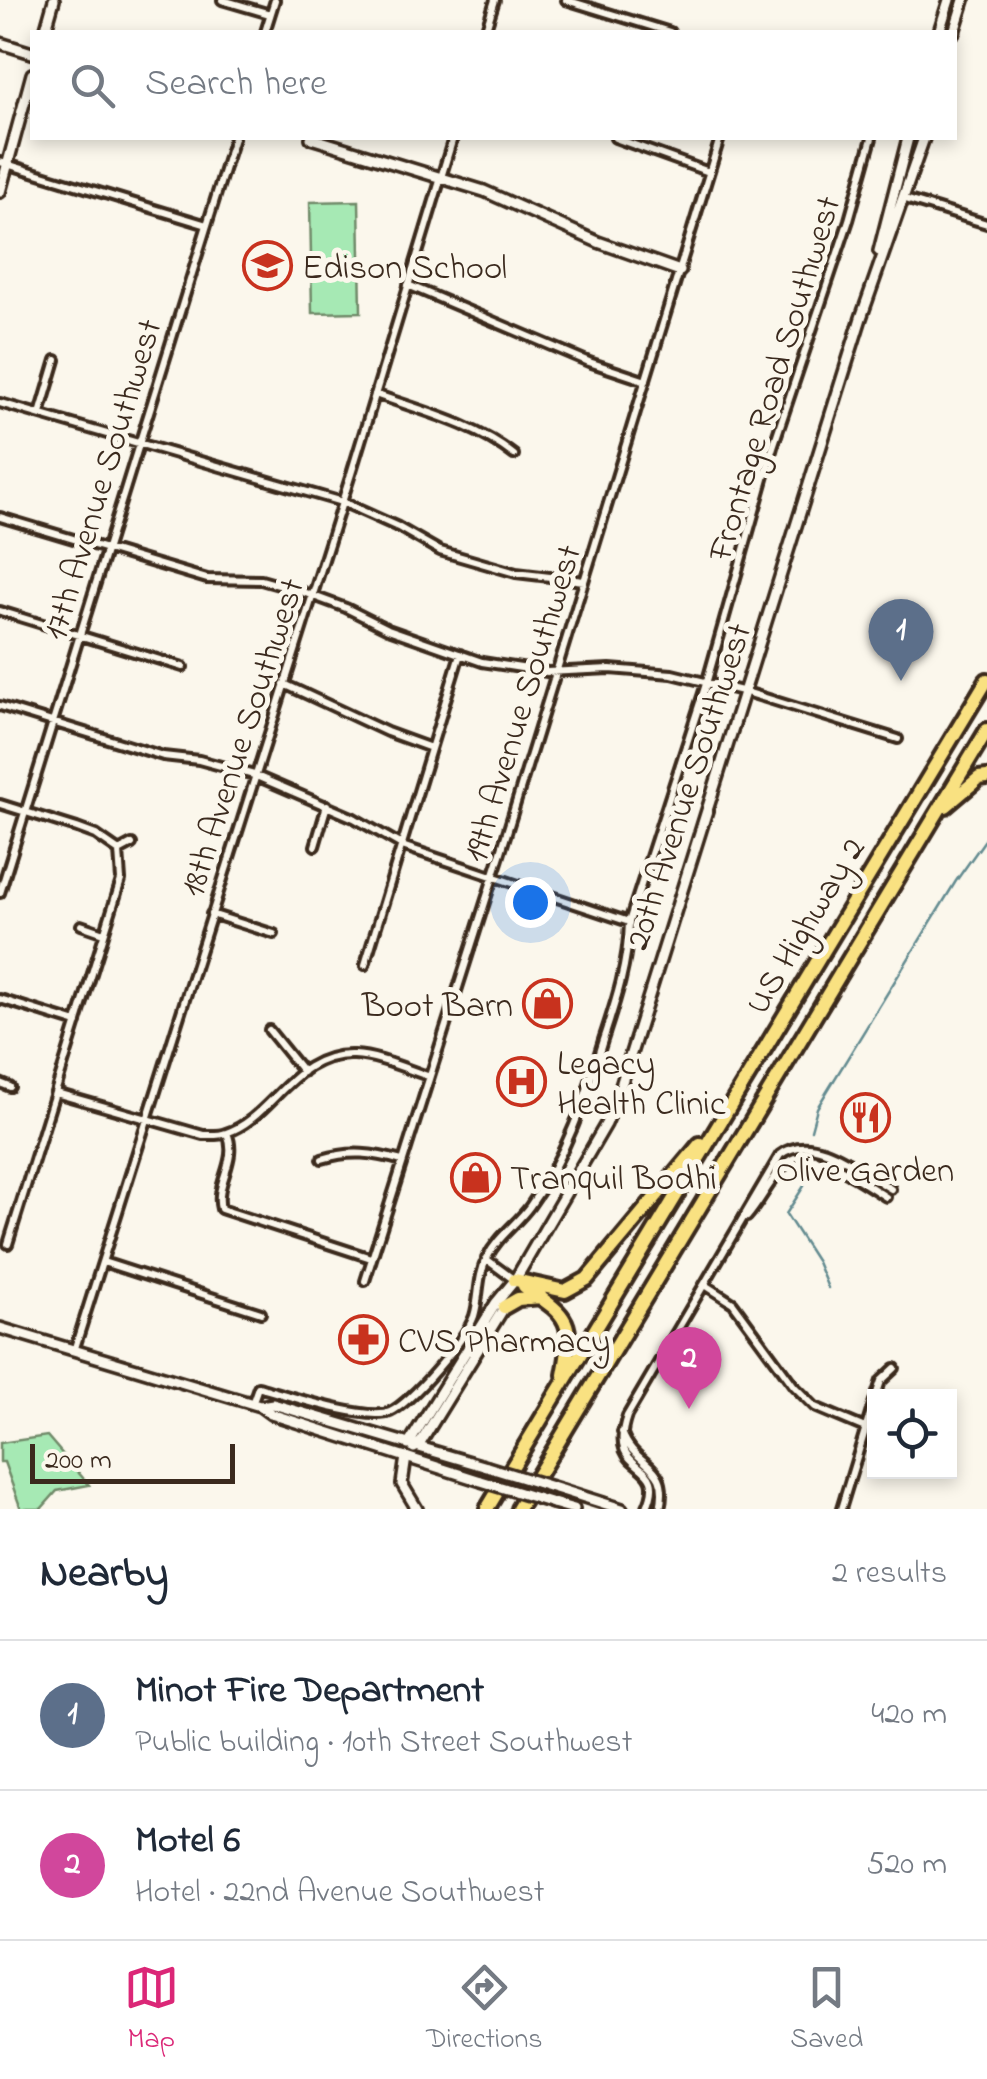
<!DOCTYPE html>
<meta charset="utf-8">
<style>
body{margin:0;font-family:"Indie Flower",sans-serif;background:#f2f2f3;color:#1f2937}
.controls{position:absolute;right:30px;bottom:30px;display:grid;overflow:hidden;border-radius:0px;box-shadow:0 5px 15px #0003}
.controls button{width:90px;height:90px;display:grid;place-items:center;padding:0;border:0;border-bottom:2px solid #e0e1e3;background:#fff;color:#1f2937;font:50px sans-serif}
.scale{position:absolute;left:30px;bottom:25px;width:205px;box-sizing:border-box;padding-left:10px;border:5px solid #3b2a1e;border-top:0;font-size:28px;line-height:35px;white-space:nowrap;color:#3b2a1e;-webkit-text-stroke:8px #fbf7ec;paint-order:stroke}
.you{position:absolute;left:530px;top:902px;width:35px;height:35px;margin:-25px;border:8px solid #fff;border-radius:50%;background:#1a73e8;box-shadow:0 0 0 15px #1a73e833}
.badge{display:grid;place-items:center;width:65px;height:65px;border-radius:50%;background:#db2777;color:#fff;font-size:32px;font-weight:700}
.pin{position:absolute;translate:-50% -82px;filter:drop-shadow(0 2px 5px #0008)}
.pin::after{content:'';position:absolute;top:52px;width:35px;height:30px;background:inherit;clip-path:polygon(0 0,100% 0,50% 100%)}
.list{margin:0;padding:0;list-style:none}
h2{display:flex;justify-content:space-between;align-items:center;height:130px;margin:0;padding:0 40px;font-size:42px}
h2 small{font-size:32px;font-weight:400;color:#747a83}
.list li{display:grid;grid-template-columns:65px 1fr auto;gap:30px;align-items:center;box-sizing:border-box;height:150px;padding:0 40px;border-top:2px solid #e0e1e3}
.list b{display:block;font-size:38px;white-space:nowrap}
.list p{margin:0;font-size:32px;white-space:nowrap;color:#747a83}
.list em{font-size:32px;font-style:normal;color:#747a83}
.icon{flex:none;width:55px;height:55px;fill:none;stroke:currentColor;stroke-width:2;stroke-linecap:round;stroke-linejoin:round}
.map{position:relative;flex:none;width:987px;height:1509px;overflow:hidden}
.search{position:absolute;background:#fff;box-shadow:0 5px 15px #0003;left:30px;right:30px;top:30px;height:110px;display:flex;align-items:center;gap:25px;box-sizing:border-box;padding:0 35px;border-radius:0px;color:#747a83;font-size:38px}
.sheet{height:430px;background:#fff}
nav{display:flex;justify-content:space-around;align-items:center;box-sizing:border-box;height:140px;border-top:2px solid #e0e1e3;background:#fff;font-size:28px;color:#747a83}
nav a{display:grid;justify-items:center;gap:5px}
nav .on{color:#db2777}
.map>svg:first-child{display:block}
.green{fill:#a6e9b4;stroke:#708a69;stroke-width:2.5}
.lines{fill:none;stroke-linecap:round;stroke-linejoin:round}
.stream{stroke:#638b90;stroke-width:2.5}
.minor-casing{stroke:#3b2a1e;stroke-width:14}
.tertiary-casing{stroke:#3b2a1e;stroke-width:16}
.secondary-casing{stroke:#3b2a1e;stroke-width:16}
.motorway-casing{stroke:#3b2a1e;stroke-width:20}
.minor{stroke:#fbf7ec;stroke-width:6}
.tertiary{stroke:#fbf7ec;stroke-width:9}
.secondary{stroke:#fbf7ec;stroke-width:9}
.motorway{stroke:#f9e181;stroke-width:12}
.secondary-bridge-casing{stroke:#3b2a1e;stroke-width:16;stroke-linecap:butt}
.secondary-bridge{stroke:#fbf7ec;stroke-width:9}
.labels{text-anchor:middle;stroke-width:10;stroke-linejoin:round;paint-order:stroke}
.poi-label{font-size:35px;fill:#3b2a1e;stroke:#fbf7ec;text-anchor:start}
.street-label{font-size:35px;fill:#3b2a1e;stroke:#fbf7ec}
</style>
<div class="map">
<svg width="987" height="1509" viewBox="0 0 987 1509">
<rect width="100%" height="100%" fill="#fbf7ec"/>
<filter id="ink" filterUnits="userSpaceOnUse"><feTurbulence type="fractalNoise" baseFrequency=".01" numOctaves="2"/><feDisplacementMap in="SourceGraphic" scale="20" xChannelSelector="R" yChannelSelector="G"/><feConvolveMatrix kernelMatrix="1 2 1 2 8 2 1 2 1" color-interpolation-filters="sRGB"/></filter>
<g filter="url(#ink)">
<path class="green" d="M 359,201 L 361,312 L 312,313 L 310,202 Z
M 47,1436 L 89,1485 L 57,1491 L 41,1509 L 21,1509 L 4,1462 L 0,1462 L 0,1443 Z"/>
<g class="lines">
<path class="stream" d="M 811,1130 L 817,1108 L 956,881 L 987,837
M 806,1170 L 804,1186 L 786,1214 L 817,1262 L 828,1288"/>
<defs>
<path id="minor" d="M 222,0 L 270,14
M 566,0 L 670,32
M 265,32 L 275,0
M 485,32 L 495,0
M 615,138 L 709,172
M 0,162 L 207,225
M 902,198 L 987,224
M 408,285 L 589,362 L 646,381
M 375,394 C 422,411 475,424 514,455
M 0,403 L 342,502 L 398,527 L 440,551 L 516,573 L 584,581
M 40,414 L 56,360
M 0,517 L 207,579 L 261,580 L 300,591 L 346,608 L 388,629 L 482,662 L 547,672 L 610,669 L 672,674 L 746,692 L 898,739
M 0,611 L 183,667
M 284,684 L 387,732 L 431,748
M 0,706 L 163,756 L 199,760 L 254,775 L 354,818 L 405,847 L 629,922
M 0,804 L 77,828 L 96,835 L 119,851 L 121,880 L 8,1244
M 315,846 L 327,805
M 119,851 L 132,844
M 0,893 L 234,138
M 211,914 L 274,934
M 81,925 L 104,933
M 365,965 L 460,654
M 0,999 L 77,1023
M 269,1030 L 303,1072
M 0,1083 L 10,1087
M 56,1093 L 203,1135 C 210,1135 219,1136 226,1133 C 273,1118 293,1052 354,1055 C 378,1056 406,1069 428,1076
M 227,1133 C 239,1161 214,1183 221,1209 L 371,1258
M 322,1159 C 351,1150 373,1153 402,1161
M 747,1217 C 761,1201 774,1173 789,1161 C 809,1144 866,1184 886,1197
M 486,1259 L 513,1279
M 103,1262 L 261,1313
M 365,1281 L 501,852 L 720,138
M 705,1285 L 733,1303 L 794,1386 L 815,1407 L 865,1428
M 74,1351 L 351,474 L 453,138
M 876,1396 L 881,1381 L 895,1368
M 252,1404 L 258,1387 C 283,1394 369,1422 390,1412 C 411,1403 466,1339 474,1316 C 480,1297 477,1277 487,1258 C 497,1237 517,1224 530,1206 C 567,1155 585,1099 603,1040 C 616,1001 628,964 629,922 L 706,684 L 773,447 L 849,220 L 872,138
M 622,1432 C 635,1469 671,1461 660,1509
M 646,1509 C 672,1454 605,1480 627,1416 L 780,1155 C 813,1129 860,1171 891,1189
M 841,1509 L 874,1401"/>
<path id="tertiary" d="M 45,32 L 54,0
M 939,32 L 949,0
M 954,32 L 964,0
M 0,43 L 32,53
M 311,138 L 484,191 L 598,242 L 680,271
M 0,192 L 32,74
M 879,251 L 908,138
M 515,1280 L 606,1124 L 618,1095 L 861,318 L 924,138
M 406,1457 L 402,1484 L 417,1509"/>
<path id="secondary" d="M 0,1328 L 260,1406 L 271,1414 L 481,1481
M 260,1406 L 273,1404 L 487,1467
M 408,1445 L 496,1303 L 515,1280
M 414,1448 L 421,1442 L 505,1306
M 562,1490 L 622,1509
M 553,1503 L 574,1509"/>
<path id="motorway" d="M 946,806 L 979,778 L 987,777
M 515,1280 L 565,1291 L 587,1279 L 700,1144
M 524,1286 C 567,1316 575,1318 564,1375
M 504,1307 L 518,1299 L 541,1297
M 487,1509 L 987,680
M 518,1509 L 987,730"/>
</defs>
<use href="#minor" class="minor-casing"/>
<use href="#tertiary" class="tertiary-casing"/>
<use href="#secondary" class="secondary-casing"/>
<use href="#motorway" class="motorway-casing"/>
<use href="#minor" class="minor"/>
<use href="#tertiary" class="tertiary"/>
<use href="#secondary" class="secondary"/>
<use href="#motorway" class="motorway"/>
<defs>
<path id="secondary-bridge" d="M 487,1467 L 562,1490
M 481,1481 L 553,1503"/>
</defs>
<use href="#secondary-bridge" class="secondary-bridge-casing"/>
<use href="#secondary-bridge" class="secondary-bridge"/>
</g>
</g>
<defs>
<symbol id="school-ring" viewBox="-11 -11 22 22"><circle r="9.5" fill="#fbf7ec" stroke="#c8321e" stroke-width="1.5"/><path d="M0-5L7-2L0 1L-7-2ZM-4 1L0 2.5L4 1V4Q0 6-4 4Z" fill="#c8321e"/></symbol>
<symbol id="shop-ring" viewBox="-11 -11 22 22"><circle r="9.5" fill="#fbf7ec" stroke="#c8321e" stroke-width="1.5"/><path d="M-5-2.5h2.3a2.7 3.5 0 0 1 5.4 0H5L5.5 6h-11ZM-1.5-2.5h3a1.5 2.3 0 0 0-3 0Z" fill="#c8321e"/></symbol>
<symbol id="hospital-ring" viewBox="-11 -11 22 22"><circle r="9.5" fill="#fbf7ec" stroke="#c8321e" stroke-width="1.5"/><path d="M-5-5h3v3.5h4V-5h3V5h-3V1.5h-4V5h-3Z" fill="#c8321e"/></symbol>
<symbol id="restaurant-ring" viewBox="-11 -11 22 22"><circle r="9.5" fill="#fbf7ec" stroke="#c8321e" stroke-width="1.5"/><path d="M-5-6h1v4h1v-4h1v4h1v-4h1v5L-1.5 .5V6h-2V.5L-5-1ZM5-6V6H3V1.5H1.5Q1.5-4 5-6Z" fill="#c8321e"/></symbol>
<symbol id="pharmacy-ring" viewBox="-11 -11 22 22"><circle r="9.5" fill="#fbf7ec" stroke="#c8321e" stroke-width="1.5"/><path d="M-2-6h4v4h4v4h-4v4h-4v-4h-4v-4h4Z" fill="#c8321e"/></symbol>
</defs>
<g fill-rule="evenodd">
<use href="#school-ring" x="240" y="238" width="55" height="55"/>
<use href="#shop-ring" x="520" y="976" width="55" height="55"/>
<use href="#hospital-ring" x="494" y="1054" width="55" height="55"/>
<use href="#restaurant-ring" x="838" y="1090" width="55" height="55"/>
<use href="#shop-ring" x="448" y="1150" width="55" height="55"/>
<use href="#pharmacy-ring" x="336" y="1312" width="55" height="55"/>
</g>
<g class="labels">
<g class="poi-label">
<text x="302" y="278">Edison School</text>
<text x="513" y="1016" text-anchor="end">Boot Barn</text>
<text x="557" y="1074">Legacy<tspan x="557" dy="40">Health Clinic</tspan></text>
<text x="865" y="1181" text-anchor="middle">Olive Garden</text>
<text x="510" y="1189">Tranquil Bodhi</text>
<text x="398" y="1352">CVS Pharmacy</text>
</g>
<g class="street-label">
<text transform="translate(773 378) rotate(-73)" y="12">Frontage Road Southwest</text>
<text transform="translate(101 479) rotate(-73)" y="12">17th Avenue Southwest</text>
<text transform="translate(521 703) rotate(-73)" y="12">19th Avenue Southwest</text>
<text transform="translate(241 737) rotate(-72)" y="12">18th Avenue Southwest</text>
<text transform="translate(687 786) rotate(-72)" y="12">20th Avenue Southwest</text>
<text transform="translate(804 925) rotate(-59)" y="12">US Highway 2</text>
</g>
</g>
</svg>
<div class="controls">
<button><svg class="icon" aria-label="locate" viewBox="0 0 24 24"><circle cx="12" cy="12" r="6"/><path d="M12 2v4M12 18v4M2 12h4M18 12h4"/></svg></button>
</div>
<div class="scale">200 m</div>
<div class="you"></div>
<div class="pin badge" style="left:901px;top:681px;background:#5c6f8a">1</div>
<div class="pin badge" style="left:689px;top:1409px;background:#d1479c">2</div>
<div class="search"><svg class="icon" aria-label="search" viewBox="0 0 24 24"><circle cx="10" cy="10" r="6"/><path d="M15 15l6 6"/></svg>Search here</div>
</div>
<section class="sheet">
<h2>Nearby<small>2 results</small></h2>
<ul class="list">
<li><span class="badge" style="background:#5c6f8a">1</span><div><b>Minot Fire Department</b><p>Public building · 10th Street Southwest</p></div><em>420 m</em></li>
<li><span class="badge" style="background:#d1479c">2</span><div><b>Motel 6</b><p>Hotel · 22nd Avenue Southwest</p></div><em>520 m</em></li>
</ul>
</section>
<nav>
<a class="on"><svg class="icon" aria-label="map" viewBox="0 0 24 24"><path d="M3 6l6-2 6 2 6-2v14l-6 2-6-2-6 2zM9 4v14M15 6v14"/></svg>Map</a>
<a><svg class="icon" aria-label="directions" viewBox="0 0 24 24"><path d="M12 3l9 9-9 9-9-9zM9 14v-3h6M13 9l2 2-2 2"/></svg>Directions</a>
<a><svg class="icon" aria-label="saved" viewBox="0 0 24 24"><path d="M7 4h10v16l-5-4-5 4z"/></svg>Saved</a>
</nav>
